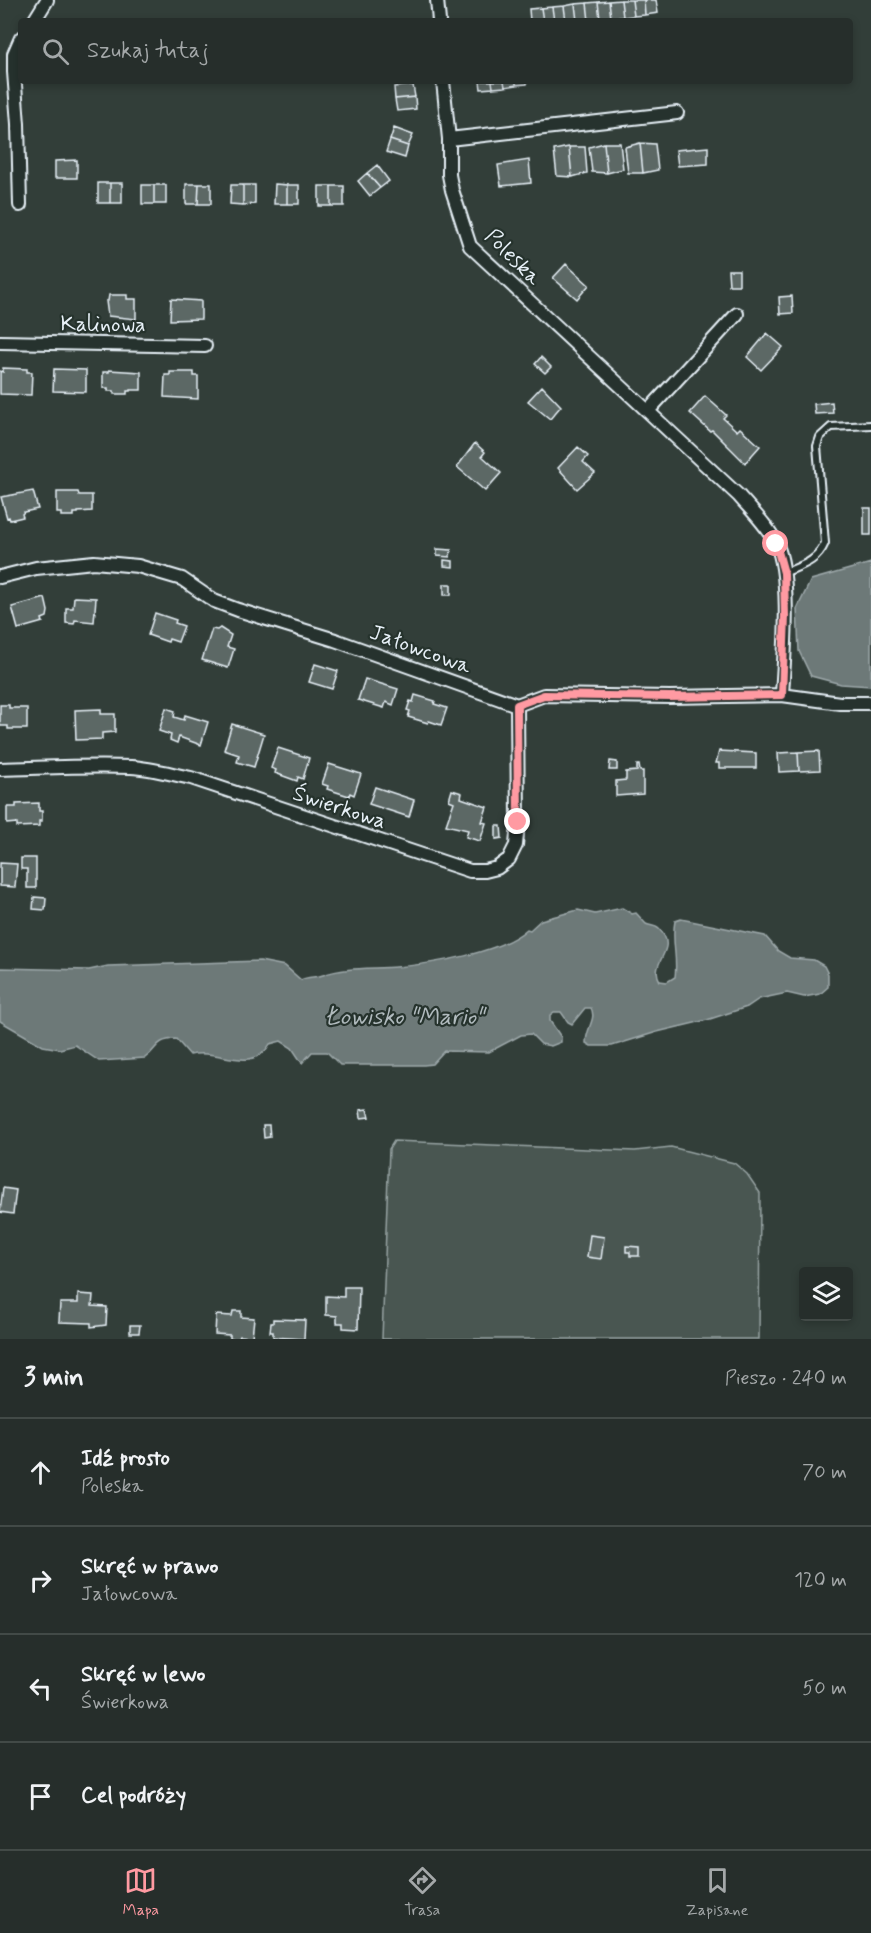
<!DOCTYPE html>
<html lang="pl">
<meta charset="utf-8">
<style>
body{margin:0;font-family:Mynerve,sans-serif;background:#2e3633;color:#f1f3f6}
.controls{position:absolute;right:18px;bottom:18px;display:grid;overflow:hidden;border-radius:6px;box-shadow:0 3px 9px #0003}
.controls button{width:54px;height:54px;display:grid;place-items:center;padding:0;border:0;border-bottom:2px solid #424a47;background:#262e2b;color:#f1f3f6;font:30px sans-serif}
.stop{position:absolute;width:18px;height:18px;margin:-14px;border:4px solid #ff9aa2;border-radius:50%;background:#fff}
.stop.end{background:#ff9aa2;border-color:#fff;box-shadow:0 2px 6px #0008}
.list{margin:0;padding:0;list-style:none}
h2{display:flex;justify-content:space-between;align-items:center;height:78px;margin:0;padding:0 24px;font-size:26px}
h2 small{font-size:20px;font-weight:400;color:#a4a8a9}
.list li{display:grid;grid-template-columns:39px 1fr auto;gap:18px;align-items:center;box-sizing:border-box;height:108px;padding:0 24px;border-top:2px solid #424a47}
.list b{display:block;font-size:22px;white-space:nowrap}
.list p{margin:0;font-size:20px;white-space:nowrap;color:#a4a8a9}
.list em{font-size:20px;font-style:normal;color:#a4a8a9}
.icon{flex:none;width:33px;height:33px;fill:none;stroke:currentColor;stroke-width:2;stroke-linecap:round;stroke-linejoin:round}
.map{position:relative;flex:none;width:871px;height:1339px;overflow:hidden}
.search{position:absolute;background:#262e2b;box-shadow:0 3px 9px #0003;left:18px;right:18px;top:18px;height:66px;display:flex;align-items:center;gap:15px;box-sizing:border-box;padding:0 21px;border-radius:6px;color:#a4a8a9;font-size:22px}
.sheet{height:510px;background:#262e2b}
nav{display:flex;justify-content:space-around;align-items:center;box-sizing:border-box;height:84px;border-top:2px solid #424a47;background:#262e2b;font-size:16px;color:#a4a8a9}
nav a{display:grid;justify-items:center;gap:3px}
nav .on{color:#ff9aa2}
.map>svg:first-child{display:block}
.green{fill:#495651;stroke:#98a4a4;stroke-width:1.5}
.water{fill:#6d7978;stroke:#9ea9ab;stroke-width:1.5}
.building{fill:#5c6865;stroke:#e8f1f8;stroke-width:1.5}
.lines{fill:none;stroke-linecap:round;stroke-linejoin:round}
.service-casing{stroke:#e8f1f8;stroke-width:10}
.minor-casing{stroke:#e8f1f8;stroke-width:16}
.service{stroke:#26332d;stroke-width:6}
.minor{stroke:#26332d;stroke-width:12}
.route{stroke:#ff9aa2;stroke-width:8}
.labels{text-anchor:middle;stroke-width:4.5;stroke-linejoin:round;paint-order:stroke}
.street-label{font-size:22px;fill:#e8f1f8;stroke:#26332d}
.water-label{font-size:24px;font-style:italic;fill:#b1bbbe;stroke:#26332d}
</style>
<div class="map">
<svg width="871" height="1339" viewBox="0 0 871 1339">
<rect width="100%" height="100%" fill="#323e39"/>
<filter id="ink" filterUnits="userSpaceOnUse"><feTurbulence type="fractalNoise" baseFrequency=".0167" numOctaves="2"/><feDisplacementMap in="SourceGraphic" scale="12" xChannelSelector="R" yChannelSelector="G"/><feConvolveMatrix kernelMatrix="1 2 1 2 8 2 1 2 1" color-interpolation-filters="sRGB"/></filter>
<g filter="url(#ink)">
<path class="green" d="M 394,1141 L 635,1151 L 671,1147 L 734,1163 L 747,1174 L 760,1193 L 759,1339 L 382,1339 L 389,1149 Z"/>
<path class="water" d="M 871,563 L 871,686 L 841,684 L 811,676 L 799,651 L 797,609 L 811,580 Z
M 622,908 L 632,914 L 636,913 C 639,916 643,921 646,924 C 650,926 655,925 659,929 C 680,950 648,962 660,981 L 667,982 L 675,977 C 678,957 671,940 675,921 L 681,919 L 765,936 L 778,951 L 790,958 L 814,960 L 824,966 L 828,974 L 828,987 L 820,994 L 804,997 L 787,993 L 759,999 L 747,1007 L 707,1020 L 657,1032 L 612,1046 L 591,1046 L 586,1043 C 586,1028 597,1019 591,1008 L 585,1008 L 572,1024 L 568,1022 L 561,1012 L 554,1012 L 550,1015 L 550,1021 L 561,1037 L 561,1042 L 551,1046 L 541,1044 L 531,1034 L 521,1035 L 489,1052 L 444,1051 L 432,1064 L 424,1065 L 340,1065 L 327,1052 L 312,1052 L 302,1063 L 292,1048 L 281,1041 L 270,1044 C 253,1075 217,1048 190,1055 L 176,1039 C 154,1040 159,1048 145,1058 L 99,1061 L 75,1045 L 60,1049 L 43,1046 L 0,1021 L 0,968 L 89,970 L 108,966 L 260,961 L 285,966 L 301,980 C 308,976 315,978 323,975 C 346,967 371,969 396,967 C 432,964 501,953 527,929 L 530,930 L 541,920 L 578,910 L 595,914 Z"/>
<path class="building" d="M 621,0 L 623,17 L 611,18 L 609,1 Z
M 621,0 L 632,0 L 634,16 L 623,17 Z
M 632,0 L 644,0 L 645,15 L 634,16 Z
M 644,0 L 656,0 L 658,13 L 645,15 Z
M 609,1 L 611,18 L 600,19 L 598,2 Z
M 598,2 L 600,19 L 589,21 L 587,3 Z
M 587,3 L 589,21 L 577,21 L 575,4 Z
M 575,4 L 577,21 L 566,21 L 564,6 Z
M 564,6 L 566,21 L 554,21 L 552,7 Z
M 552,7 L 554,21 L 543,21 L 541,8 Z
M 541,8 L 543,21 L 530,21 L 529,9 Z
M 480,81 L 492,81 L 493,88 L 481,89 Z
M 492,81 L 504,81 L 505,87 L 493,88 Z
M 504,81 L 516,81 L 516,85 L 505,87 Z
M 516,81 L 527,81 L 527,84 L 516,85 Z
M 413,85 L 415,97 L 395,99 L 394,87 Z
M 415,97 L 416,109 L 397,111 L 395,99 Z
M 394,128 L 413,135 L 408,146 L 390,140 Z
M 390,140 L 408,146 L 405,158 L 386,152 Z
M 604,143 L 607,173 L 592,172 L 589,147 Z
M 604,143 L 620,143 L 623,169 L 607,173 Z
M 640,143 L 643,173 L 628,173 L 625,147 Z
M 640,143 L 655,144 L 658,170 L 643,173 Z
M 569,147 L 572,177 L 557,176 L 554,150 Z
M 569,147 L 585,147 L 587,173 L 572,177 Z
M 708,147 L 708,164 L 678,166 L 676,150 Z
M 77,160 L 77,178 L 55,178 L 55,161 Z
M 529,160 L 531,183 L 501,186 L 498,165 Z
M 377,165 L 389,181 L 380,188 L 367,173 Z
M 367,173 L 380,188 L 370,196 L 358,181 Z
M 98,183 L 110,183 L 110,203 L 98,203 Z
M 110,183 L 122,183 L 122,203 L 110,203 Z
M 186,184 L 199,184 L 198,204 L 186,204 Z
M 199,184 L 211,184 L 211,204 L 198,204 Z
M 275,184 L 287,185 L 287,204 L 274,204 Z
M 142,185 L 154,185 L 154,204 L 142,204 Z
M 154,185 L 166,185 L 166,204 L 154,204 Z
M 231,185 L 243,185 L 243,205 L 230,204 Z
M 243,185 L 255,185 L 255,204 L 243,205 Z
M 287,185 L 299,185 L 299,204 L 287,204 Z
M 319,186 L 331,186 L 331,206 L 319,206 Z
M 331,186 L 344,186 L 344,206 L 331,206 Z
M 566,264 L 589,285 L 577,299 L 553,278 Z
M 728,270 L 739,270 L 739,285 L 729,285 Z
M 109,295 L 127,295 L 127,299 L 136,299 L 136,319 L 108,316 L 106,301 L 108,301 Z
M 792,296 L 793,313 L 780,314 L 779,297 Z
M 171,299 L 201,301 L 201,319 L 170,320 Z
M 767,333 L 783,347 L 761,370 L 747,357 Z
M 541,357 L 551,367 L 545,373 L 535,364 Z
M 3,368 L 27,369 L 27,372 L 32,372 L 31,395 L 0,394 L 0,371 L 3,372 Z
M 54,369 L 86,370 L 86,392 L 53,391 Z
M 109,370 L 141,372 L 141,390 L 131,390 L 131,391 L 127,391 L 127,394 L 114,394 L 114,391 L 108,391 L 108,388 L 103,388 L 103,372 L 109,372 Z
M 170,372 L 194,372 L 194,376 L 198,376 L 198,399 L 164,397 L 165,375 L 170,375 Z
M 542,386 L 561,406 L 550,419 L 528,401 Z
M 705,396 L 726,415 L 723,418 L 737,431 L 740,428 L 760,446 L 745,463 L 712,430 L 710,431 L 690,413 Z
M 832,402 L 833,413 L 815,414 L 814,404 Z
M 475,443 L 485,452 L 482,456 L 501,473 L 485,491 L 457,467 Z
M 578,447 L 588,456 L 583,462 L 595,473 L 577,489 L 558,468 Z
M 33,491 L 38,509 L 24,512 L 22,514 L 23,517 L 10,520 L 9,517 L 7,518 L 1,497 Z
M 57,492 L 78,492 L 79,495 L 92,495 L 92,511 L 78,512 L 78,513 L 74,513 L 74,516 L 61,516 L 61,513 L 57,513 Z
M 864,508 L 871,508 L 871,535 L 864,535 Z
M 437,549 L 451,550 L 450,557 L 437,556 Z
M 444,560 L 453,561 L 453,567 L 444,566 Z
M 444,584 L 451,584 L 451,595 L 444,595 Z
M 74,597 L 96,598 L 94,622 L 75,620 L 74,624 L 66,623 L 66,608 L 73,608 Z
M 45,598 L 48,611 L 47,617 L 42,619 L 43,622 L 18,629 L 12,607 Z
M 155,613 L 176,620 L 175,623 L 184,626 L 178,642 L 169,639 L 168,642 L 148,635 Z
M 220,628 L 231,635 L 227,647 L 234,649 L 228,668 L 202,660 L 212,629 L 217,630 Z
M 315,664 L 338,671 L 332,689 L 309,682 Z
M 365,679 L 398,689 L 393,705 L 386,702 L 384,708 L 358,700 Z
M 415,695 L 435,701 L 434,704 L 447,708 L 441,725 L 429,721 L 428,723 L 408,717 L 410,711 L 407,710 L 410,701 L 413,702 Z
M 0,705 L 9,705 L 9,708 L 27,708 L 27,729 L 8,729 L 8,726 L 0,726 Z
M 166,708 L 175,711 L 174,717 L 184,720 L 185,715 L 208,722 L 201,745 L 179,737 L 177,743 L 170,740 L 171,735 L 159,731 Z
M 101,709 L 101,714 L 115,714 L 115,732 L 102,733 L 102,739 L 76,740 L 75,710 Z
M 232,724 L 264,734 L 254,767 L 237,762 L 239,755 L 224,750 Z
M 278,748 L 309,758 L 303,779 L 298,777 L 297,781 L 275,773 L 276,770 L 271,768 Z
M 719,751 L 756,753 L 756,768 L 719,768 L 719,763 L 716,763 Z
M 819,751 L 820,770 L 799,771 L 798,752 Z
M 798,752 L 799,771 L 779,772 L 778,753 Z
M 610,761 L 617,762 L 617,770 L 609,770 Z
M 329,764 L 361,774 L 354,795 L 350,793 L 349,796 L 327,789 L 328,786 L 322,784 Z
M 637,765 L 639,765 L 640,771 L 643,771 L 643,794 L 616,796 L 616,781 L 626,780 L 626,772 L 637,771 Z
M 375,787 L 414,800 L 409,817 L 369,804 Z
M 452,790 L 462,793 L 461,798 L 487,807 L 482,822 L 486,823 L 480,841 L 466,837 L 468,830 L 446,825 L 454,802 L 449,800 Z
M 39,803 L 39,811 L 42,811 L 42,821 L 39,821 L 39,826 L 17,827 L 17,823 L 7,824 L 7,807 L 16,807 L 16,804 Z
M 496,826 L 501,826 L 502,838 L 496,839 Z
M 21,858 L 36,858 L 36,888 L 27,888 L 27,869 L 21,869 Z
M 0,863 L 17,864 L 15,887 L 0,886 Z
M 34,897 L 46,898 L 45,910 L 33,909 Z
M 367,1109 L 369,1117 L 361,1118 L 360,1110 Z
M 263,1125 L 269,1125 L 270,1137 L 264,1138 Z
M 3,1188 L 16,1190 L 13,1214 L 0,1212 Z
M 590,1235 L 604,1237 L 601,1259 L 587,1257 Z
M 626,1246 L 639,1247 L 639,1256 L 630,1256 L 630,1252 L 626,1252 Z
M 344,1287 L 359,1287 L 358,1329 L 343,1328 L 343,1323 L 337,1323 L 337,1316 L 326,1315 L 326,1296 L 344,1297 Z
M 78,1294 L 93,1295 L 92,1306 L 107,1307 L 106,1325 L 91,1327 L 91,1323 L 59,1322 L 60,1303 L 78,1303 Z
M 233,1311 L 241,1311 L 241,1317 L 254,1318 L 252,1337 L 239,1336 L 239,1339 L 230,1339 L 230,1335 L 215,1334 L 216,1315 L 232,1316 Z
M 273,1319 L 305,1320 L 304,1339 L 273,1337 L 273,1332 L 270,1332 L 271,1323 L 273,1323 Z
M 130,1325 L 140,1325 L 139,1333 L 130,1333 Z"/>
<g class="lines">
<defs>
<path id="service" d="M 784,573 C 802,565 817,562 825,543 L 817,446 L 820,437 L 831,427 L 871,425"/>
<path id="minor" d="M 437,0 L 439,21
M 34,21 L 47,0
M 443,81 L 449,139 L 449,175 L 452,190 L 470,246 L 739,496 C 751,510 768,526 776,543 C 792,577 784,657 782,695
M 449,139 L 677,113
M 20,205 L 18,124 L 14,72 L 14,54 L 21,38
M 0,342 L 205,346
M 648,411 L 737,314
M 0,577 L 36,568 L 94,562 L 138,566 L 182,579 L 214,601 L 238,610 L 335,640 L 517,705 L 544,695 L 670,697 L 782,695 L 840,703 L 871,703
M 0,769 C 43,768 87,765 131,767 C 151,768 171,774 191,778 L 470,871 L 485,871 L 497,868 L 509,859 L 516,845 L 518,823 L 517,705"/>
</defs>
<use href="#service" class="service-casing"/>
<use href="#minor" class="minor-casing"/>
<use href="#service" class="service"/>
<use href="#minor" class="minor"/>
</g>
</g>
<g class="lines" filter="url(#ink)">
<path class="route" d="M 518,822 L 517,705 L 544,695 L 670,697 L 782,695 L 785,616 L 784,573 L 776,544"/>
</g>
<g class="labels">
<g class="street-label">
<text transform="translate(514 256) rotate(45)" y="8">Poleska</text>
<text transform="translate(103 323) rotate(1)" y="8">Kalinowa</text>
<text transform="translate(421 648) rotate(20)" y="8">Jałowcowa</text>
<text transform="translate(340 806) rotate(18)" y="8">Świerkowa</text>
</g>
<g class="water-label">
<text x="404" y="1024">Łowisko "Mario"</text>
</g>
</g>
</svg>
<div class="controls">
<button><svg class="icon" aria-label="layers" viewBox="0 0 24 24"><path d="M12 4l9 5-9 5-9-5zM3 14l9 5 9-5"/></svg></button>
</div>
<div class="stop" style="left:776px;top:544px"></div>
<div class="stop end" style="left:518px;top:822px"></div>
<div class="search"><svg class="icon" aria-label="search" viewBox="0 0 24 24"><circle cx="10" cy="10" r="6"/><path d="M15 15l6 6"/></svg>Szukaj tutaj</div>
</div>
<section class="sheet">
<h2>3 min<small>Pieszo · 240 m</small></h2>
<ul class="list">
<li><svg class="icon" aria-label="ahead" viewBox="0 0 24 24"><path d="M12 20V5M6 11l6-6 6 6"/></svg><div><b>Idź prosto</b><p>Poleska</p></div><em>70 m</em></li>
<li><svg class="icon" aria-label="right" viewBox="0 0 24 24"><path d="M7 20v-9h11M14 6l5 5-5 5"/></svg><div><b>Skręć w prawo</b><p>Jałowcowa</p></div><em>120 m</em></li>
<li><svg class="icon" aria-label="left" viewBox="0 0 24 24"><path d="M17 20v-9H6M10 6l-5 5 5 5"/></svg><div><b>Skręć w lewo</b><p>Świerkowa</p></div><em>50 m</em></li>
<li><svg class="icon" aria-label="arrive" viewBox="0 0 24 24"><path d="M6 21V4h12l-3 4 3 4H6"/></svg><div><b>Cel podróży</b></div></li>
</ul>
</section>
<nav>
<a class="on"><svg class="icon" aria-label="map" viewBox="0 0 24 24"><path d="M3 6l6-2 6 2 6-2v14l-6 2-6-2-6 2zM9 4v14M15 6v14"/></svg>Mapa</a>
<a><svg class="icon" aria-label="directions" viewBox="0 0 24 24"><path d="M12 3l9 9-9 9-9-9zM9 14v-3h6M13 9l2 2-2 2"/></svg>Trasa</a>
<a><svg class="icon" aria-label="saved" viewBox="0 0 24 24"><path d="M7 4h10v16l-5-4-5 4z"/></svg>Zapisane</a>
</nav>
